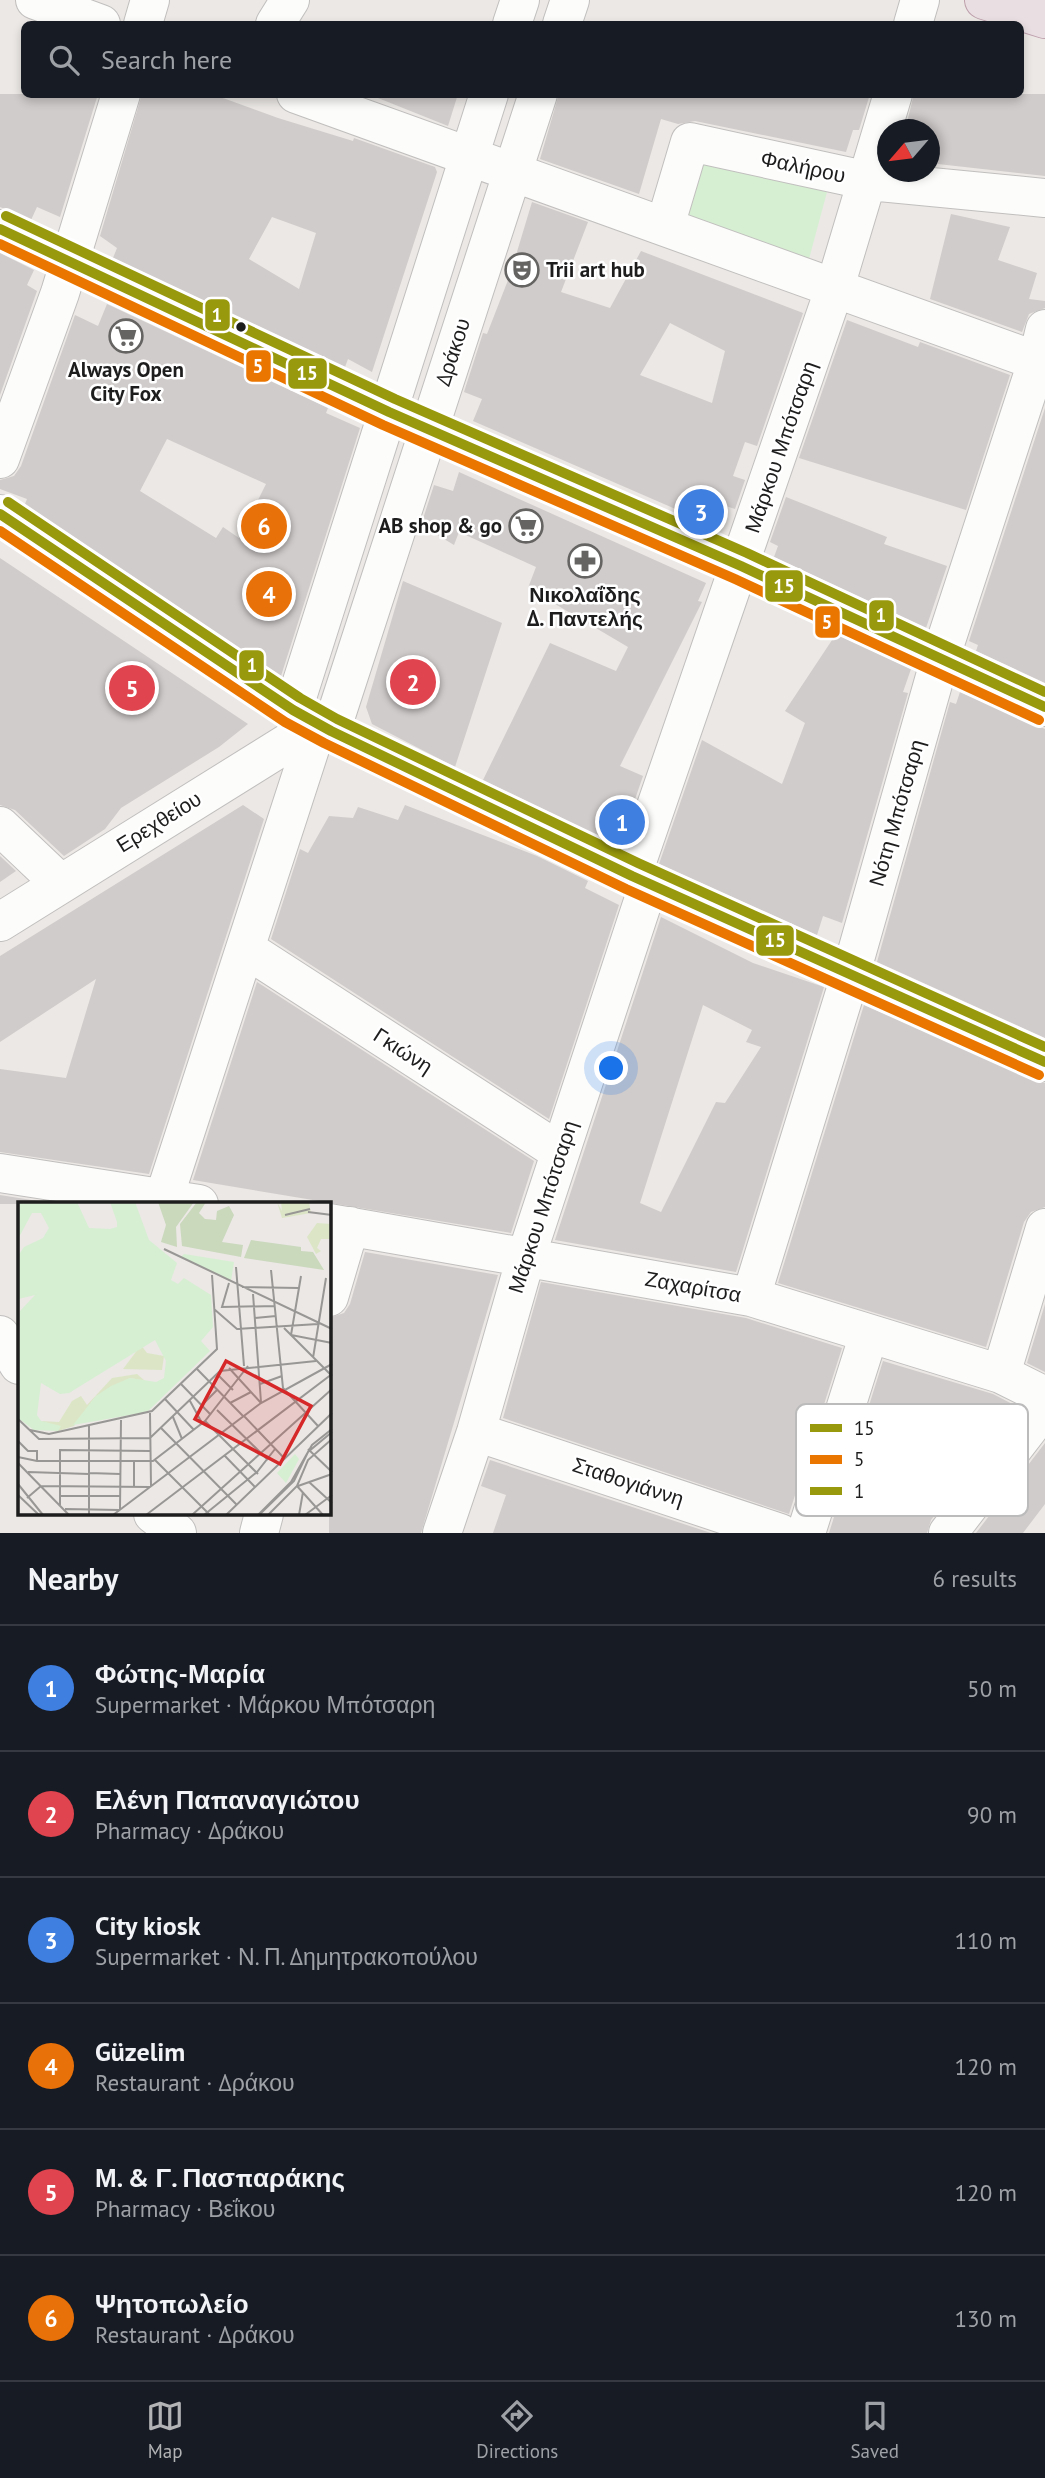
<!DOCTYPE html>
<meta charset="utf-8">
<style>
body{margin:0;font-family:"PT Sans",sans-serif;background:#20242c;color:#f1f3f6}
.compass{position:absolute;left:877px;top:119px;width:63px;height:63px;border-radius:50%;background:#171b24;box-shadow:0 4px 10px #0003;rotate:242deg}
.you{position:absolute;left:612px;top:1069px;width:24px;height:24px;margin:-18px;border:5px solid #fff;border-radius:50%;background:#1a73e8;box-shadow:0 0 0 10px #1a73e833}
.badge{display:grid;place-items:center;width:46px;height:46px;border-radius:50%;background:#b2b3b4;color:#fff;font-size:23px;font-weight:700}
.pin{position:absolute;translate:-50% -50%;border:4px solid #fff;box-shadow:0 2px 7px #0006}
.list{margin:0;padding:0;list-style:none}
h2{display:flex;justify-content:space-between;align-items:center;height:91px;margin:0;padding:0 28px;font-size:30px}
h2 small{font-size:23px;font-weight:400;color:#9ea1a6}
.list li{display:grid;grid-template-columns:46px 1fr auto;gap:21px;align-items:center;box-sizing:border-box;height:126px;padding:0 28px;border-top:2px solid #363941}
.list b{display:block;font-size:26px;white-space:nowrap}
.list p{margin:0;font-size:23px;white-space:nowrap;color:#9ea1a6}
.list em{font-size:23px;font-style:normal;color:#9ea1a6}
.icon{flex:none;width:38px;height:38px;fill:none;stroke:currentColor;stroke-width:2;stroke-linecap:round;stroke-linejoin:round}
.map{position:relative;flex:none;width:1045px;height:1533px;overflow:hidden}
.search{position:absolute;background:#171b24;box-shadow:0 4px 10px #0003;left:21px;right:21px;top:21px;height:77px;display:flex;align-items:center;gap:18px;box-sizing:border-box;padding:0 24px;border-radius:10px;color:#9ea1a6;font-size:26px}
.sheet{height:847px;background:#171b24}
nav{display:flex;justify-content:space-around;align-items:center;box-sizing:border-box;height:98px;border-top:2px solid #363941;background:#171b24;font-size:19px;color:#9ea1a6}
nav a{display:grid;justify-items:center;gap:4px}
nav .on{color:#b2b3b4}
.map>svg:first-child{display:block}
.park{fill:#d6efd2}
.building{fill:#d0cccb;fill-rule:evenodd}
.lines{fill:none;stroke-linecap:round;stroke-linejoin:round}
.minor-casing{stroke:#c1bfbe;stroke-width:40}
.highway-casing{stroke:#be9fac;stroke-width:40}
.minor{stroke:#fcfcfb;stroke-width:38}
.highway{stroke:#e9dfe2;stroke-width:38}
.bus-1-casing{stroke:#fff;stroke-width:16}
.bus-2-casing{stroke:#fff;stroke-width:16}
.bus-3-casing{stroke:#fff;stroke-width:16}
.bus-1{stroke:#99990d;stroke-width:10}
.bus-2{stroke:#ea7600;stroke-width:10}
.bus-3{stroke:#99990d;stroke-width:10}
.bus-dot{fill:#1d1d1d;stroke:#fff;stroke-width:2.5}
.labels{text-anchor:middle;stroke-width:5;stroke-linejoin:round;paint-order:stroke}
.street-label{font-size:21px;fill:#1d1d1d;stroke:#fff}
.poi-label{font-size:21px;font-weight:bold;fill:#1d1d1d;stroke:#fff}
.inset-road{fill:none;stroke:#999795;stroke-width:2}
.view{fill:#d62828;fill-opacity:0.15;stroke:#d62828;stroke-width:3.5}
.inset-edge{fill:none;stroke:#1d1d1d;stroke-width:3.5}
.key{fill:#fff;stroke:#bbb;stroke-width:2}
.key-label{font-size:19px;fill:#1d1d1d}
.line-badge{stroke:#fff;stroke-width:2.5}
.badge-label{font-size:19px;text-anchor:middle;font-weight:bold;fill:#fff}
</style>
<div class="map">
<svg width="1045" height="1533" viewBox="0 0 1045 1533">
<rect width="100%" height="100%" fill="#ebe8e5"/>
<path class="park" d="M 702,156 L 827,192 L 809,259 L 683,224 Z"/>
<path class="building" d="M 0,94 L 98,94 L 60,217 L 37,207 L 31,220 L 0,207 Z
M 142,94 L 212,94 L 278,118 L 353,141 L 354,138 L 435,167 L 437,172 L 372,372 L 348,359 L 345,367 L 113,258 L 117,248 L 100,236 ZM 272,217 L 316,233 L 299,289 L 249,259 Z
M 368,94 L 458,94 L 448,126 Z
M 559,94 L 870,94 L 859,130 L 853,130 L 846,152 L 695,121 L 678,124 L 661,119 L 639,194 L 540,159 Z
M 914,94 L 1045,94 L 1045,176 L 929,163 L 929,130 L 905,130 Z
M 532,202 L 588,222 L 561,292 L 610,308 L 641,251 L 803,313 L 757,446 L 745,442 L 733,476 L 745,480 L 735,509 L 717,503 L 710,524 L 473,421 L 482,399 L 464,392 L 483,333 L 487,334 L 510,275 ZM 670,323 L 725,351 L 712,403 L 640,375 Z
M 951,214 L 1010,227 L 998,260 L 1037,273 L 1029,299 L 1045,301 L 1045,308 L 1029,314 L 1022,332 L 930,299 Z
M 0,253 L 34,270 L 27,285 L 37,291 L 0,395 Z
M 107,304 L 328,408 L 326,413 L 360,428 L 281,676 L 25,504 L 27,499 L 0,489 L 0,480 L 14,476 L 21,466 L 75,315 L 98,326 ZM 167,439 L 266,484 L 239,538 L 223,527 L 216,538 L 140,491 Z
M 847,320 L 918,347 L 920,342 L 1010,375 L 966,510 L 799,458 Z
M 1045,408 L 1045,683 L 976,651 L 978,645 L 969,641 Z
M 459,472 L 706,583 L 698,601 L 702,602 L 620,766 L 643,776 L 623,834 L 612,829 L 607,840 L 483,780 L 550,643 L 616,671 L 628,647 L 528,588 L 536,567 L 459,532 L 454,545 L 421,525 L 434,485 L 453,491 Z
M 786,497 L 887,537 L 884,544 L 947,566 L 926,628 L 774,557 L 778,546 L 770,542 Z
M 0,558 L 248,724 L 219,747 L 121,808 L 105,829 L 64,856 L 15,810 L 0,805 Z
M 403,581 L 502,623 L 455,767 L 372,724 L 366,707 Z
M 836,634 L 911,669 L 903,692 L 908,693 L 842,923 L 823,916 L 817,935 L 659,864 L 702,740 L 782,784 L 805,723 L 785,711 Z
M 960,692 L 1045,729 L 1045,1038 L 877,962 L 950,702 L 956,704 Z
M 243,805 L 264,819 L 149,1174 L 0,1152 L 0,1069 L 66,1078 L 96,979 L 0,1042 L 0,956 Z
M 405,805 L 537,856 L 588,881 L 585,888 L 619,905 L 549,1119 L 271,939 L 300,849 L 308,853 L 329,816 L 353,818 L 358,807 L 398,820 Z
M 0,856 L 16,871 L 0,882 Z
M 661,917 L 753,963 L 824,987 L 736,1272 L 555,1240 ZM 703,1005 L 752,1030 L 746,1042 L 761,1047 L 725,1103 L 716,1102 L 661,1212 L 640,1203 Z
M 257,982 L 534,1161 L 511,1233 L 193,1180 Z
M 864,1005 L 1045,1083 L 1045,1207 L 1031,1212 L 1024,1222 L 986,1347 L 778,1283 Z
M 0,1195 L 57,1204 L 0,1204 Z
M 365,1252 L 498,1275 L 421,1533 L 329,1533 L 329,1318 L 344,1313 L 350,1304 Z
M 541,1282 L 746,1318 L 842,1348 L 789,1514 L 503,1418 Z
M 1045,1304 L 1045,1372 L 1027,1363 Z
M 883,1361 L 993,1394 L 1018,1407 L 931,1520 L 927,1533 L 829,1533 Z
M 1045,1443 L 1045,1504 L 1023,1533 L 976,1533 Z
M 490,1460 L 711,1533 L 493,1533 L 506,1495 L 481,1486 Z"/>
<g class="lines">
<defs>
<path id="minor" d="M 35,0 L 101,24
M 143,24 L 150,0
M 275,24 L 290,0
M 512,24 L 520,0
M 562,24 L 570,0
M 913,24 L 920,0
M 296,94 L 1045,364
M 665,226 L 690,142 L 869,181 L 1045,198
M 0,229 L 389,412 L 741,566 L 1045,707
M 0,459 L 60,293 L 121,94
M 0,514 L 293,710 L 331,731 L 632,876 L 1045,1062
M 293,710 L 489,94
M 331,731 L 538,94
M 0,826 L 60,883
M 632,876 L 835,287 L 893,94
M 0,922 L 318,724
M 246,949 L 560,1152
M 0,1173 L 199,1204
M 162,1204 L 318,724
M 329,1223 L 751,1297 L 1001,1374 L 1045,1396
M 329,1297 L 350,1226
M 751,1297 L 851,973 L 940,659 L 1037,362 L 1045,329
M 0,1335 L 19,1365
M 1001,1374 L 1045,1228
M 476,1432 L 780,1533
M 153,1514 L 177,1533
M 259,1533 L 264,1514
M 442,1533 L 476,1432 L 526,1257 L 649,883
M 806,1533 L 869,1334
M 948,1533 L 1045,1407"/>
<path id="highway" d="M 984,0 L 1045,19"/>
</defs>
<use href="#minor" class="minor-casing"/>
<use href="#highway" class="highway-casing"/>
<use href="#minor" class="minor"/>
<use href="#highway" class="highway"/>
<defs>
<path id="bus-1" d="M 0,229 L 389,412 L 741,566 L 1045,707
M 0,514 L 293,710 L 331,731 L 632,876 L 1045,1062"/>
<path id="bus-2" d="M 0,244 L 383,425 L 735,579 L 1039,720
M 0,531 L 285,722 L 324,743 L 626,889 L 1039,1075"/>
<path id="bus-3" d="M 6,216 L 395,399 L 747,553 L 1045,692
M 8,502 L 300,698 L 337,719 L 638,863 L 1045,1047"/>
</defs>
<use href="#bus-1" class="bus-1-casing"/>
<use href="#bus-2" class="bus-2-casing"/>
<use href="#bus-3" class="bus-3-casing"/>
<use href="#bus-1" class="bus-1"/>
<use href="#bus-2" class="bus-2"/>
<use href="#bus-3" class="bus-3"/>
</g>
<defs>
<symbol id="theatre-ring" viewBox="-11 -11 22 22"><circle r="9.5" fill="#fff" stroke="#656463" stroke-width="1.5"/><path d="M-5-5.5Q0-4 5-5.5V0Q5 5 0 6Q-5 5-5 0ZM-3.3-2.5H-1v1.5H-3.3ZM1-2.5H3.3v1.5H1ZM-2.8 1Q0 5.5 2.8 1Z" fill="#656463"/></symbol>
<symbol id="supermarket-ring" viewBox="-11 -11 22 22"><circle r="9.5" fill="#fff" stroke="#656463" stroke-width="1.5"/><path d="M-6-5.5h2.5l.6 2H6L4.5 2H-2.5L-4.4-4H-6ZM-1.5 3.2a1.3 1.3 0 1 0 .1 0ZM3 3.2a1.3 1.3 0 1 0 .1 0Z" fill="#656463"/></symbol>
<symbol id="pharmacy-ring" viewBox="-11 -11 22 22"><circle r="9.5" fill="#fff" stroke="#656463" stroke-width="1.5"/><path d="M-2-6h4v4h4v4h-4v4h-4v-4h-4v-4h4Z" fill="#656463"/></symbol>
</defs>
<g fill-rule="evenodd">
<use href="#theatre-ring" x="503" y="251" width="38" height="38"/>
<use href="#supermarket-ring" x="107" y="317" width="38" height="38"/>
<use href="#supermarket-ring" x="507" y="507" width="38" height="38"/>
<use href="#pharmacy-ring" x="566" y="542" width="38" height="38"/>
</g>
<circle class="bus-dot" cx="241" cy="327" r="6"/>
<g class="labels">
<g class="street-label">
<text transform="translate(803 167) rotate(12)" y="7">Φαλήρου</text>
<text transform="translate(453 352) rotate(-72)" y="7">Δράκου</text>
<text transform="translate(781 447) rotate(-71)" y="7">Μάρκου Μπότσαρη</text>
<text transform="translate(897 813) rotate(-74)" y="7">Νότη Μπότσαρη</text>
<text transform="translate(159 822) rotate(-32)" y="7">Ερεχθείου</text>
<text transform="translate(403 1051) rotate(33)" y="7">Γκιώνη</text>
<text transform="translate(543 1207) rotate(-72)" y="7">Μάρκου Μπότσαρη</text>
<text transform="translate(693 1287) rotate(10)" y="7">Ζαχαρίτσα</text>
<text transform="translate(628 1482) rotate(18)" y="7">Σταθογιάννη</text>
</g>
<g class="poi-label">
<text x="546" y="277" text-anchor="start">Trii art hub</text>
<text x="126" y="377">Always Open<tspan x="126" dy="24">City Fox</tspan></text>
<text x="502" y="533" text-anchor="end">AB shop &amp; go</text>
<text x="585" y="602">Νικολαΐδης<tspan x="585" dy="24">Δ. Παντελής</tspan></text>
</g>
</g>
<g transform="translate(18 1202)">
<rect width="313" height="313" fill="#ebe8e5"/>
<path d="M 259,0 L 264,9 L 263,0 L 291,0 L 293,11 L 264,16 ZM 299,21 L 313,22 L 313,37 L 303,37 L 299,46 L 303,49 L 298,52 L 289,35 ZM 123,143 L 129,151 L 146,154 L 144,168 L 105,167 ZM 119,172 L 127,179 L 112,176 L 78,194 L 56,224 L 40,229 L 23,219 L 41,220 L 54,199 L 63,194 L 69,203 L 94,176 Z" fill="#dce6c6"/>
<path d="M 140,0 L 176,0 L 158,25 L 159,45 L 143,40 L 148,23 ZM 179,0 L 188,0 L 181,11 L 187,17 L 198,18 L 199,9 L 211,4 L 216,13 L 204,40 L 225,43 L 223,55 L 164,44 L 162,22 ZM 233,38 L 283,45 L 283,49 L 295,50 L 306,68 L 226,56 Z" fill="#cad8bc"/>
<path d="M 0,0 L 59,0 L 71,26 L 92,27 L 99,25 L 99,20 L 92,0 L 117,0 L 131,38 L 159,61 L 153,78 L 160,82 L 166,76 L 193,93 L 195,125 L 183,139 L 192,149 L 129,210 L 55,223 L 78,194 L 93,184 L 112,176 L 138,180 L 146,176 L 148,159 L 137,138 L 51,191 L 42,192 L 23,181 L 19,213 L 23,219 L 43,224 L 40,229 L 16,228 L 0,216 L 2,109 L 17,93 L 0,97 L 0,54 L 6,45 L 25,36 L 31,26 L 23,11 L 14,11 L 0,37 ZM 166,52 L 216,60 L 213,79 L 163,55 ZM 277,252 L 281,257 L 268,281 L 259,271 Z" fill="#d6efd2"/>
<path class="inset-road" d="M 290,10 L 314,13M 267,13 L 292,7M 146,47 L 314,127M 218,65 L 226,164M 253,68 L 265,186 L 300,224M 283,74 L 273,133 L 314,141M 211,81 L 204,105 L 257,104M 224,85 L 281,86M 235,92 L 243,200M 196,107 L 219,127 L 300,122M 237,116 L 258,114M 266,126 L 314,174M 295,156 L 308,76M 211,166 L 243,201M 179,167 L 225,214M 199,172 L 215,188M 163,182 L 193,213M 242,182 L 264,174M 147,197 L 176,228M 172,199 L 184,221M 212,201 L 233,190M 184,203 L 199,188M 199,208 L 250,258M 132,211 L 133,284M 226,214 L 266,256M 155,215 L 164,237M 0,217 L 21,237 L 132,236 L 202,169 L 298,159M 187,219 L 240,272M 71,224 L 71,313M 143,226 L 218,302M 12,228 L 31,232 L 134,209 L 199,147 L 194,73M 0,239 L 10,249 L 19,249 L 19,259M 290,247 L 314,270M 207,254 L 237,285M 0,255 L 19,259 L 135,259 L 187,219 L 230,164M 137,258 L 192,313M 116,260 L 116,285M 0,261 L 51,313M 10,270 L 71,272M 71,271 L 102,272M 291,280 L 314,301M 0,282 L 25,313M 279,284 L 305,313M 280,284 L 314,272M 0,293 L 21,313M 42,294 L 102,294M 9,296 L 23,284 L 132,285M 42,303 L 42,248 L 132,249M 47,307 L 101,308M 102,307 L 103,218M 95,313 L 243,201 L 314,162M 128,313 L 314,172M 174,313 L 314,187M 186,313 L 239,270 L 257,247M 208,313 L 314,211M 240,313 L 273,280 L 294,243 L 314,227M 241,313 L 276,279 L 290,250 L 314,230M 250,313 L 279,284 L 290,258 L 314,237M 281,313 L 285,290M 287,313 L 314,293"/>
<path class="view" d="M 208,159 L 293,204 L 262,262 L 177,217 Z"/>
<rect width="313" height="313" class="inset-edge"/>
</g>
<rect x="796" y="1404" width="232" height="112" rx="10" class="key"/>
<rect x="810" y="1424" width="32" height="8" fill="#99990d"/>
<rect x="810" y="1455" width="32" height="9" fill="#ea7600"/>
<rect x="810" y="1487" width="32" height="8" fill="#99990d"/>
<g class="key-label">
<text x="854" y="1435">15</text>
<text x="854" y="1466">5</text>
<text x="854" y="1498">1</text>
</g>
<g class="line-badge">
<rect x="204" y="298" width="27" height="34" rx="7" fill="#99990d"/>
<rect x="245" y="349" width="27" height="34" rx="7" fill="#ea7600"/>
<rect x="287" y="357" width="41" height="33" rx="7" fill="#99990d"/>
<rect x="764" y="569" width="40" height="34" rx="7" fill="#99990d"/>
<rect x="868" y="599" width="27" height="33" rx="7" fill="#99990d"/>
<rect x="814" y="605" width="27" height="34" rx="7" fill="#ea7600"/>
<rect x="238" y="649" width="27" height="33" rx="7" fill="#99990d"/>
<rect x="755" y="924" width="40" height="33" rx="7" fill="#99990d"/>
</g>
<g class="badge-label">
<text x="217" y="322">1</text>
<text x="258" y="373">5</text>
<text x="307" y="380">15</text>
<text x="784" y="593">15</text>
<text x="881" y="622">1</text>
<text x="827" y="629">5</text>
<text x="252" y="672">1</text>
<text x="775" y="947">15</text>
</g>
</svg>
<svg class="compass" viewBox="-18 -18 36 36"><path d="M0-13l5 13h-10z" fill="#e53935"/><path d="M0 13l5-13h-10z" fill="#9ea1a6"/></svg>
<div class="you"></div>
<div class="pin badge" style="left:622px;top:822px;background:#3f7fe0">1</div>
<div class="pin badge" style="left:413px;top:682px;background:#e0444e">2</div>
<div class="pin badge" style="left:701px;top:512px;background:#3f7fe0">3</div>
<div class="pin badge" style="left:269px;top:594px;background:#e8710a">4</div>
<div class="pin badge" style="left:132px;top:688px;background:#e0444e">5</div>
<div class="pin badge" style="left:264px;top:526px;background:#e8710a">6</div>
<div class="search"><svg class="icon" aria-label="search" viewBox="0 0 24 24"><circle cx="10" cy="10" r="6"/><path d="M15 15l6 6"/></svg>Search here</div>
</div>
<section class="sheet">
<h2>Nearby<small>6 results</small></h2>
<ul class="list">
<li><span class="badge" style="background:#3f7fe0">1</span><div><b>Φώτης-Μαρία</b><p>Supermarket · Μάρκου Μπότσαρη</p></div><em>50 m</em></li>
<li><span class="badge" style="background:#e0444e">2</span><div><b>Ελένη Παπαναγιώτου</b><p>Pharmacy · Δράκου</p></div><em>90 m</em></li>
<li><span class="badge" style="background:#3f7fe0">3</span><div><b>City kiosk</b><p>Supermarket · Ν. Π. Δημητρακοπούλου</p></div><em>110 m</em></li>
<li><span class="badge" style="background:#e8710a">4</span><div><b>Güzelim</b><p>Restaurant · Δράκου</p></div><em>120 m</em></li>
<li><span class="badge" style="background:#e0444e">5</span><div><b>Μ. &amp; Γ. Πασπαράκης</b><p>Pharmacy · Βεΐκου</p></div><em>120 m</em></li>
<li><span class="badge" style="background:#e8710a">6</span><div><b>Ψητοπωλείο</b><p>Restaurant · Δράκου</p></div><em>130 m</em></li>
</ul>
</section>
<nav>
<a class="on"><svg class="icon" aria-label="map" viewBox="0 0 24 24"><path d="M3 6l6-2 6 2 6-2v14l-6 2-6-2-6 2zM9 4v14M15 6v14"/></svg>Map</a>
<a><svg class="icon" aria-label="directions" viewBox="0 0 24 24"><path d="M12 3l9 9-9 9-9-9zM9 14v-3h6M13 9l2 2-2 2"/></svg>Directions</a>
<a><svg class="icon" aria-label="saved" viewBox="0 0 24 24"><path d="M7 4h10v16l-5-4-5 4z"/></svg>Saved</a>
</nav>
